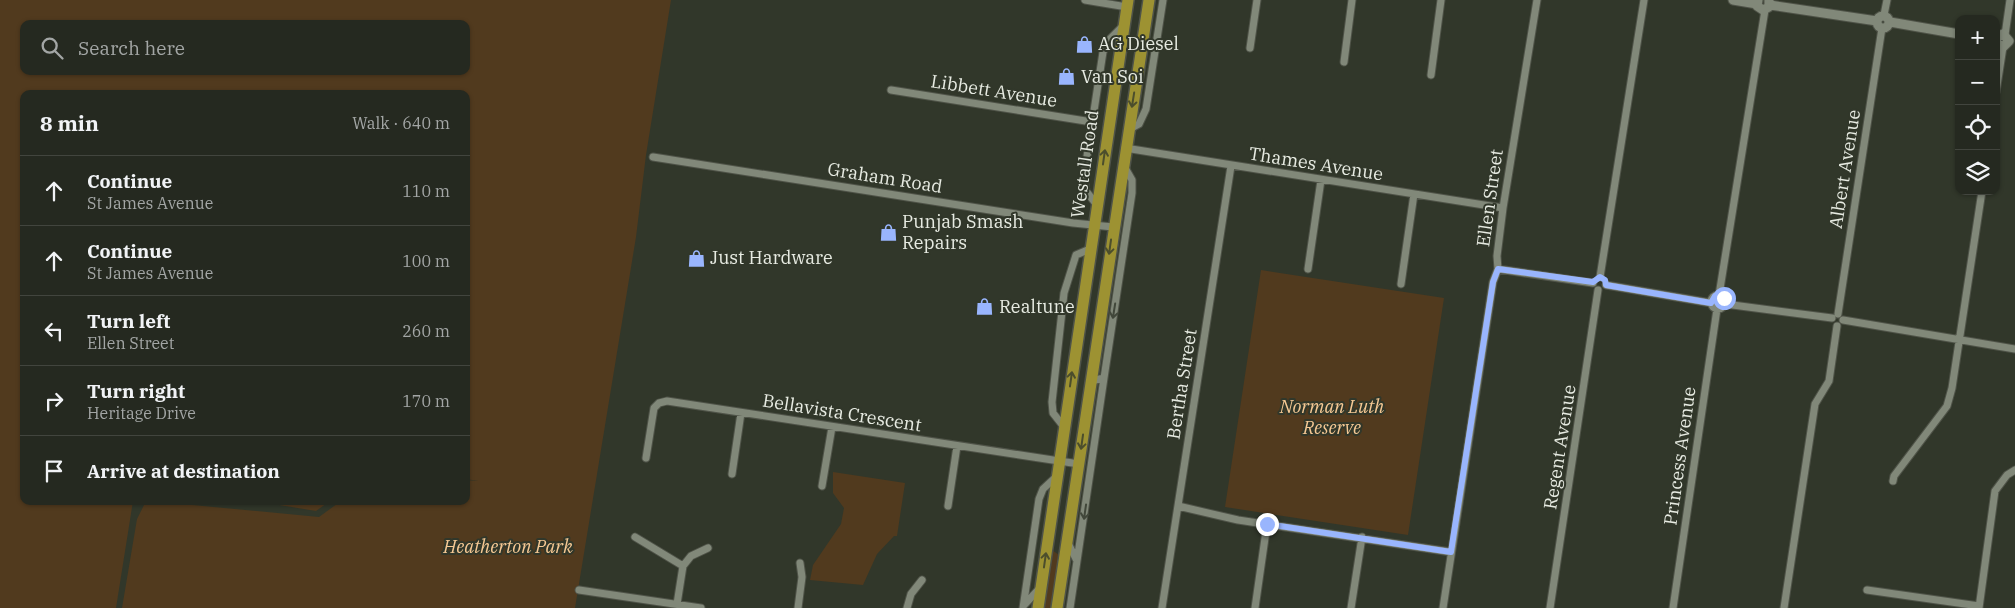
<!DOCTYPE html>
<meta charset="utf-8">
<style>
body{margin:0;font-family:"IBM Plex Serif",serif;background:#2d3129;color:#f1f3f6}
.controls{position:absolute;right:15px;top:15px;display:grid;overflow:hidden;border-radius:10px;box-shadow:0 1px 4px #0004}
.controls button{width:45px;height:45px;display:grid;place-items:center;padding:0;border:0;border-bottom:1px solid #42453e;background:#252920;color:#f1f3f6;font:25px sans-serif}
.stop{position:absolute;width:15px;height:15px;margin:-11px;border:4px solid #99b5fd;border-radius:50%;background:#fff}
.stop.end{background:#99b5fd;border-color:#fff;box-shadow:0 1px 5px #0008}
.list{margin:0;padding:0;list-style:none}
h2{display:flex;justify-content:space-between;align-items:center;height:65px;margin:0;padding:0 20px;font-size:21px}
h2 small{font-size:16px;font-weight:400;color:#a3a6a5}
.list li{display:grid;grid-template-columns:32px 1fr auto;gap:15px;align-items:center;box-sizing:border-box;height:70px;padding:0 20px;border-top:1px solid #42453e}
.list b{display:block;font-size:19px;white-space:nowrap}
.list p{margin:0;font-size:16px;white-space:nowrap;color:#a3a6a5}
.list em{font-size:16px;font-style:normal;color:#a3a6a5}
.icon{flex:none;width:28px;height:28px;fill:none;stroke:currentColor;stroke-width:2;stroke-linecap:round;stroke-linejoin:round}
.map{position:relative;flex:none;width:2015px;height:608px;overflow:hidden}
.search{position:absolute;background:#252920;box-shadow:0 1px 4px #0004;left:20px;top:20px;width:450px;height:55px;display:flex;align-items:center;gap:12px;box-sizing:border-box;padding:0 18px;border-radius:10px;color:#a3a6a5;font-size:19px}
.panel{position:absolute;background:#252920;box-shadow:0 1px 4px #0004;left:20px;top:90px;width:450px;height:415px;border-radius:10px}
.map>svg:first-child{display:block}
.green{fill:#513a1e;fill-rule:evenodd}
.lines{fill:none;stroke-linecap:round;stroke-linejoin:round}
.minor-casing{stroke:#4f5348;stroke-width:9}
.tertiary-casing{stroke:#4f5348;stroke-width:11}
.primary-casing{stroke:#4f5348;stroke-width:14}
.minor{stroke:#818879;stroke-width:7}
.tertiary{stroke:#818879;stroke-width:9}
.primary{stroke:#9d9232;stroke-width:11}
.oneway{stroke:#4c4e2c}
.oneway2{stroke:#41473a}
.route{stroke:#99b5fd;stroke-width:6}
.labels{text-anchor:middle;stroke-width:4;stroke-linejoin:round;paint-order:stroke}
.poi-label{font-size:18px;fill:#e7ebe2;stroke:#31372a;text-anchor:start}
.street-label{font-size:18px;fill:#e7ebe2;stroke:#31372a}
.park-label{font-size:18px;font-style:italic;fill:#f6c994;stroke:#31372a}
</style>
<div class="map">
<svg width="2015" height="608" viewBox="0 0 2015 608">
<rect width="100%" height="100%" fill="#31372a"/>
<path class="green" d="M 0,0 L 671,0 L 646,155 L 636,237 L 575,608 L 122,608 L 137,519 L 146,501 L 173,501 L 182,504 L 319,517 L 341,501 L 466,501 L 466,480 L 478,481 L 466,479 L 466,94 L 24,94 L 24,501 L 133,501 L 116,608 L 0,608 ZM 24,24 L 466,24 L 466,71 L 24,71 Z
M 1261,270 L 1444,298 L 1408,535 L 1225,507 Z
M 833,472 L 905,483 L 897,536 L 894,536 L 877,554 L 863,585 L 810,580 L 813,565 L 841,524 L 844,508 L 833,493 Z
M 255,501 L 330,501 L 316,511 Z
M 1052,550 L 1059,555 L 1052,608 L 1043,608 Z"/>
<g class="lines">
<defs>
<path id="minor" d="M 1085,0 L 1127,7
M 1884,15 L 1887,0
M 2005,35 L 2010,0
M 1250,48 L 1257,0
M 1344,62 L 1352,0
M 1431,75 L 1441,0
M 891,90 L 1092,122
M 1996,92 L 2003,47
M 1128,130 L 1139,124 L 1146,109 L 1163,0
M 1125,148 L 1503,208
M 653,157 L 1073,223 L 1113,227
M 1097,205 L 1086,191 L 1084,176 L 1103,52 L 1108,41 L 1123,26
M 1308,269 L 1321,180
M 1498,269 L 1593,283
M 1600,277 L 1644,0
M 1401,284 L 1414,194
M 1606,285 L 1711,303
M1711 302a7 7 0 1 1 14 0a7 7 0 1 1-14 0Z
M 1719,295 L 1765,10
M 1725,304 L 1832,318
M 1838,314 L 1882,28
M 1843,320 L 2015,349
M 1091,381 L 1104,378 L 1132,193 L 1132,180 L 1124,166
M 1064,427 L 1053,413 L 1052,402 L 1064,293 L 1076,255 L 1090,249
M 646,458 L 654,408 L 659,403 L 667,401 L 1079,464
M 732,474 L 741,413
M 1893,481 L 1894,476 L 1947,406 L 1952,388 L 1982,191
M 822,486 L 832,427
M 948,506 L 957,446
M 1178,506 L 1238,520 L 1451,552
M 635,537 L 683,566 L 677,604
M 1067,541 L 1077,561 L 1070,608
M 1077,561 L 1104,378
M 683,566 L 691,556 L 708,548
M 579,590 L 701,608
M 1867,590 L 1979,606
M 1025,604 L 1040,588
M 798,608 L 802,577 L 800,563
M 907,608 L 911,594 L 922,580
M 1023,608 L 1039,499 L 1043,489 L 1057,476
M 1162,608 L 1231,166
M 1255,608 L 1267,524
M 1351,608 L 1362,537
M 1443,608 L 1493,282 L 1498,269 L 1497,256 L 1503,208 L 1537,0
M 1550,608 L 1598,290
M 1673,608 L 1717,309
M 1784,608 L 1815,404 L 1829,381 L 1837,326
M 1979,608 L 1995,491 L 2007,475 L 2015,470"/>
<path id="tertiary" d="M 1733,0 L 1757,4
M 1758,0 L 1757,6 L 1763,10 L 1769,7 L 1769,0
M 1770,5 L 1877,21
M1877 22a6 6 0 1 1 12 0a6 6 0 1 1-12 0Z
M 1890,22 L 1959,34
M 1996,38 L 2003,34 L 2009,41 L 2003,47 L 1996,43"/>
<path id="primary" d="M 1038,608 L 1128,0
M 1057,608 L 1149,0"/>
</defs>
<use href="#minor" class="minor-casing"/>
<use href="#tertiary" class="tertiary-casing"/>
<use href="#primary" class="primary-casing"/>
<use href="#minor" class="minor"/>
<use href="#tertiary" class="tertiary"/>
<use href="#primary" class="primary"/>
</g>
<defs><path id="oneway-shaft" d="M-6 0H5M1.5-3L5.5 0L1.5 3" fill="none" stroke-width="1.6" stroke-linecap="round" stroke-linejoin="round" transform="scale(1.25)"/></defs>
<g class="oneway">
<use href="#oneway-shaft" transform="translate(1133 100) rotate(99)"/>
<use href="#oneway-shaft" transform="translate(1104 157) rotate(-82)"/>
<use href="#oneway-shaft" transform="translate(1110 247) rotate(98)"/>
<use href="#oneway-shaft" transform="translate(1071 379) rotate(-82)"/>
<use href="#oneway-shaft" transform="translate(1082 442) rotate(98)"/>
<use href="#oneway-shaft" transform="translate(1045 560) rotate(-82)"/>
</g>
<g class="oneway2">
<use href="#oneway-shaft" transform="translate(1114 311) rotate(99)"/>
<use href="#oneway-shaft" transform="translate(1085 512) rotate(98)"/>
</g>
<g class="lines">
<path class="route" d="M 1267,524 L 1451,552 L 1493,282 L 1498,269 L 1593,282 L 1600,277 L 1605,280 L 1606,285 L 1711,303 L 1715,296 L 1719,295 L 1724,298"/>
</g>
<defs>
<symbol id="shop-bare" viewBox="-9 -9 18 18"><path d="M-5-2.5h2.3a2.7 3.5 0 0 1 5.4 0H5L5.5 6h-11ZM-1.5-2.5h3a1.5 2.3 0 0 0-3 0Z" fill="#99b5fd" stroke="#31372a" stroke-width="2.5" paint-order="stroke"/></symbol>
</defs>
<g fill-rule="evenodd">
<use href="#shop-bare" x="1072" y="32" width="25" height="25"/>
<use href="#shop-bare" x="1054" y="64" width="25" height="25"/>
<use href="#shop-bare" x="876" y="220" width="25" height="25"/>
<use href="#shop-bare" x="684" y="246" width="25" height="25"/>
<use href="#shop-bare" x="972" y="294" width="25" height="25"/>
</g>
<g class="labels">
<g class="poi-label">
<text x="1098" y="50">AG Diesel</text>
<text x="1081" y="83">Van Soi</text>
<text x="902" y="228">Punjab Smash<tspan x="902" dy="21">Repairs</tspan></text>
<text x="710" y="264">Just Hardware</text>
<text x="999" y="313">Realtune</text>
</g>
<g class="street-label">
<text transform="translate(994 91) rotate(9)" y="6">Libbett Avenue</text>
<text transform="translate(1085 164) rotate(-82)" y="6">Westall Road</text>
<text transform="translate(1316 164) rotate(9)" y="6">Thames Avenue</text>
<text transform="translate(1845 169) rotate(-81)" y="6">Albert Avenue</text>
<text transform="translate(885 178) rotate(9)" y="6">Graham Road</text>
<text transform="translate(1490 198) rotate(-82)" y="6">Ellen Street</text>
<text transform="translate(1182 384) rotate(-81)" y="6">Bertha Street</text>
<text transform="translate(842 413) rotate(9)" y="6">Bellavista Crescent</text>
<text transform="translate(1560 447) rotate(-81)" y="6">Regent Avenue</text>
<text transform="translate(1680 456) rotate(-82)" y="6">Princess Avenue</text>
</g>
<g class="park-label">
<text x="1332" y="413">Norman Luth<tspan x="1332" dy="21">Reserve</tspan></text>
<text x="508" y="553">Heatherton Park</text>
</g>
</g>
</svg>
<div class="controls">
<button>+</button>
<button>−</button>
<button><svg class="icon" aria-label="locate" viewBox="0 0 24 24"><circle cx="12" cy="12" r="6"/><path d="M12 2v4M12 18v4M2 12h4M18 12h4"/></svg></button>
<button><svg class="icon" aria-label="layers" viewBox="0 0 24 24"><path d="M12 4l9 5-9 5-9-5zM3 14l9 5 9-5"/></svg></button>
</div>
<div class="stop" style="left:1724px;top:298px"></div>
<div class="stop end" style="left:1267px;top:524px"></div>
<div class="search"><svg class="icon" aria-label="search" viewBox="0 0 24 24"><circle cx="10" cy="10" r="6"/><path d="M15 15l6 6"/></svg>Search here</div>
<section class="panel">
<h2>8 min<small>Walk · 640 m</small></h2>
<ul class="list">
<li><svg class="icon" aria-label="ahead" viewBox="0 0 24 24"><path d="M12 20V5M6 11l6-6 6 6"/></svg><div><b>Continue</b><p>St James Avenue</p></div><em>110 m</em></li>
<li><svg class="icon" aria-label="ahead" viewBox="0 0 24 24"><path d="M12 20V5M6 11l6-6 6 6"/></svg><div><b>Continue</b><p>St James Avenue</p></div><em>100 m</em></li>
<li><svg class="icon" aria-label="left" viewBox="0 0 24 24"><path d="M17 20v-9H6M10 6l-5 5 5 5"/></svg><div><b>Turn left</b><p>Ellen Street</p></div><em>260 m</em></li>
<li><svg class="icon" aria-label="right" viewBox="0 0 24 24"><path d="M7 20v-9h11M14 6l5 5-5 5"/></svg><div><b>Turn right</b><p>Heritage Drive</p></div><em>170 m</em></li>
<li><svg class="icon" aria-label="arrive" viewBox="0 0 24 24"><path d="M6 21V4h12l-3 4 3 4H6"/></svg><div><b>Arrive at destination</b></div></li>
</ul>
</section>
</div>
